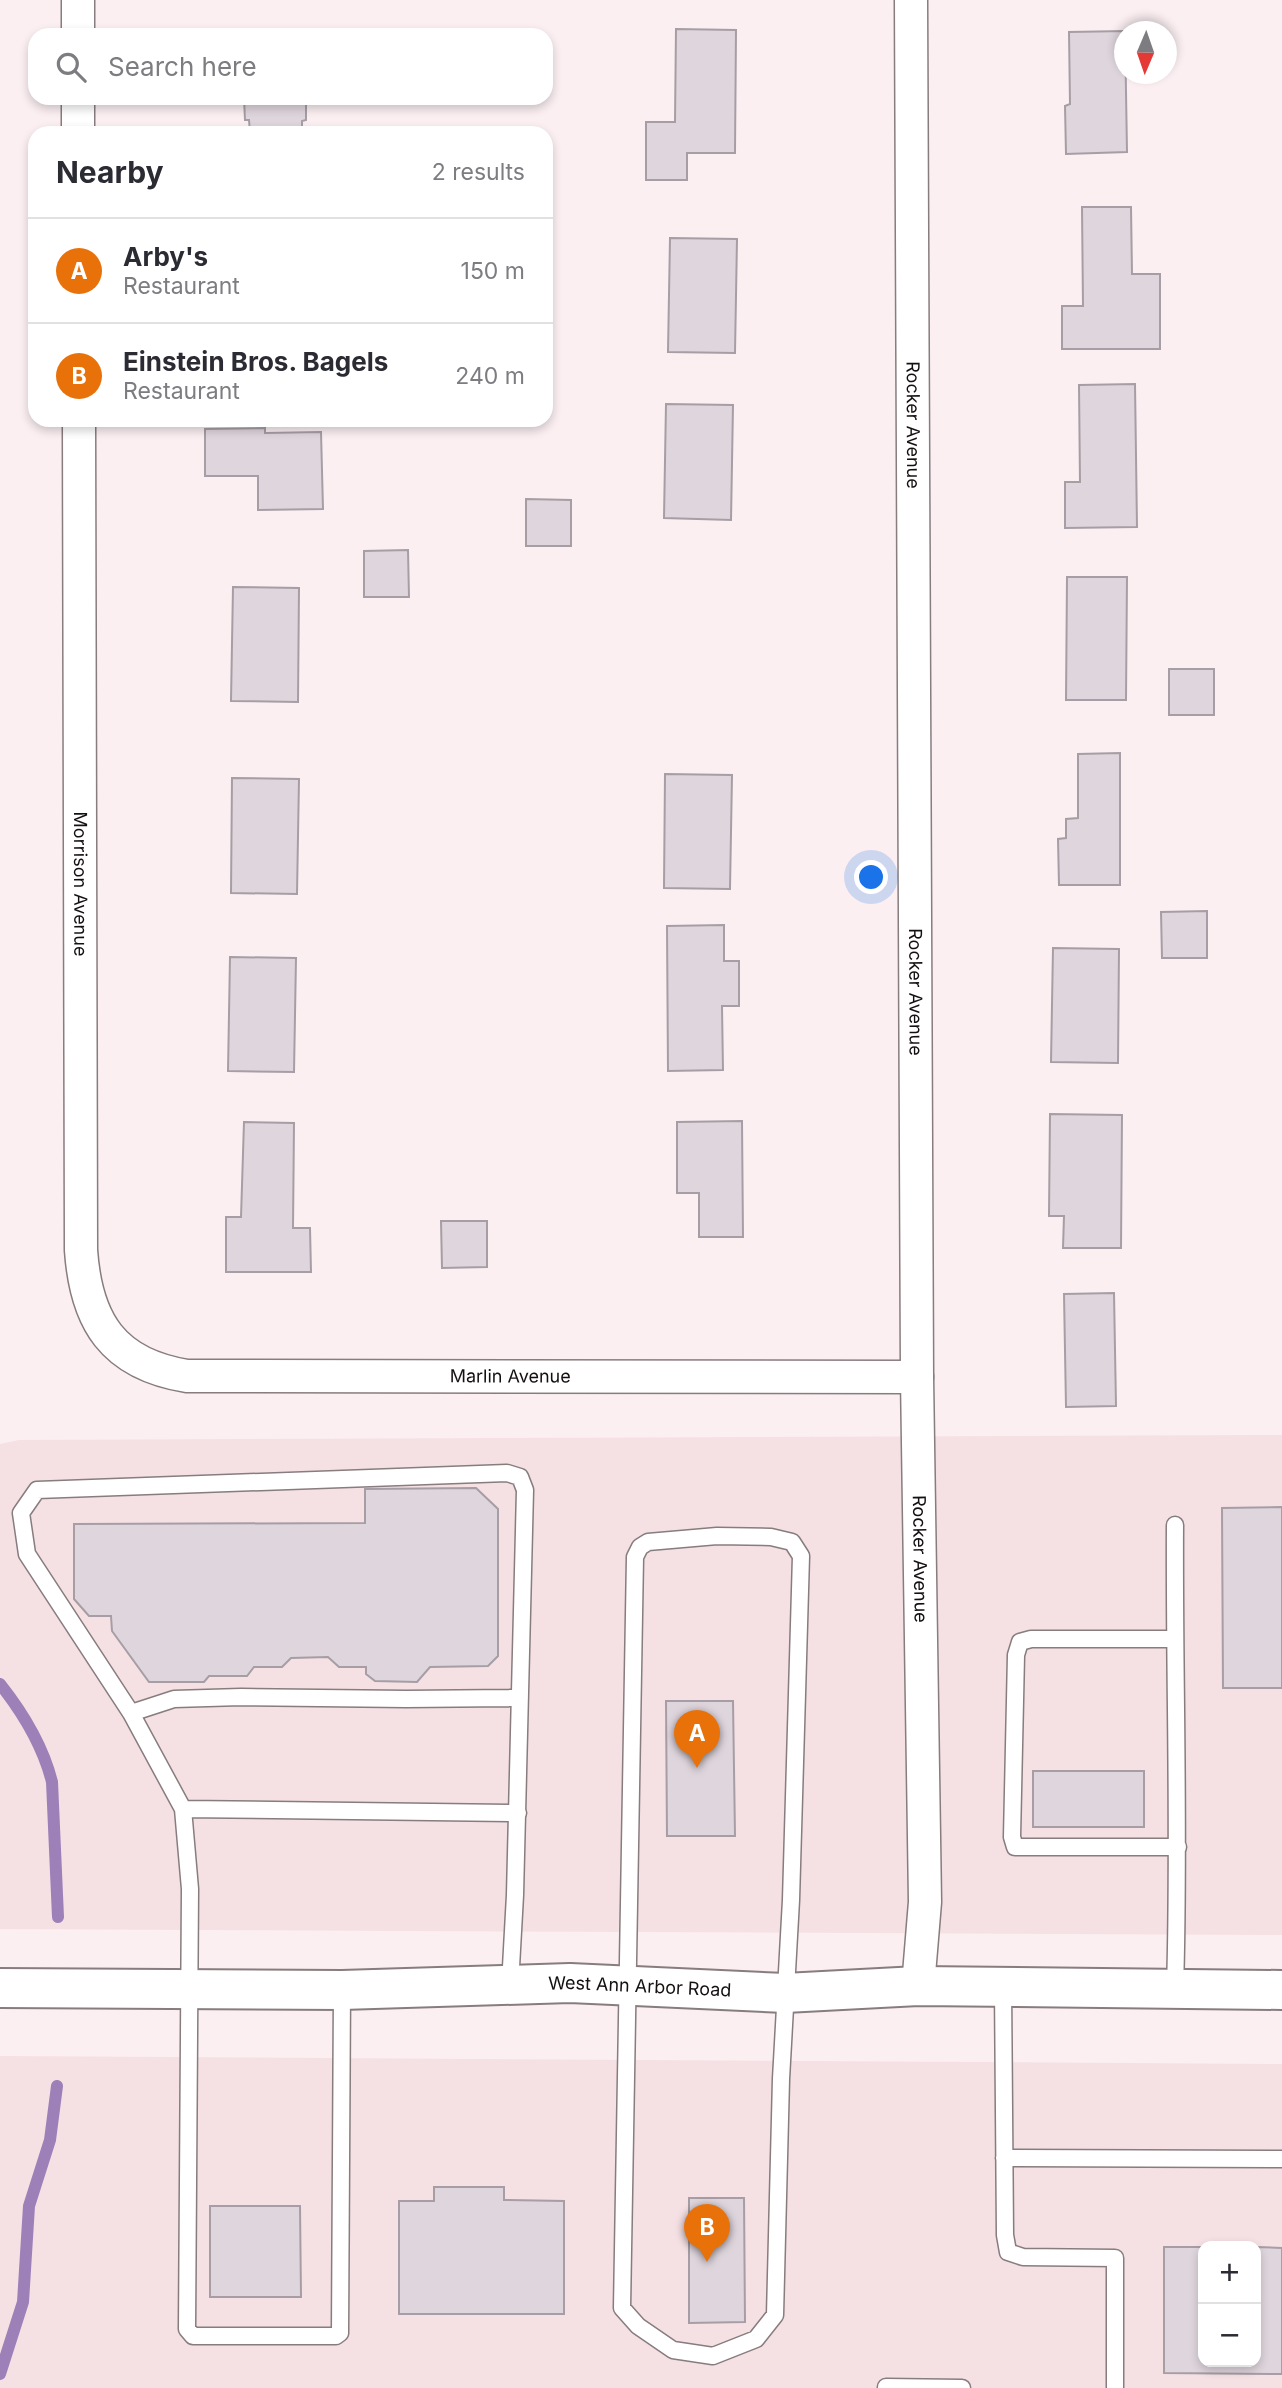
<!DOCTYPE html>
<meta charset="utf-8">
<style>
body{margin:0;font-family:Inter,sans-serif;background:#f2f2f3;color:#2b2b33}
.controls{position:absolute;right:21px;bottom:21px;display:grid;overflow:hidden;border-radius:14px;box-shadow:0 4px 10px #0003}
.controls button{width:63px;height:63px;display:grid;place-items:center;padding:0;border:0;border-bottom:2px solid #e1e1e2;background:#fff;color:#2b2b33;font:35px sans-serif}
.compass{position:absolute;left:1114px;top:21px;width:63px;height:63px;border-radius:50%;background:#fff;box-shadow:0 4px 10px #0003;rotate:182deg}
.you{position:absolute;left:872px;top:878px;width:24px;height:24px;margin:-18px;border:5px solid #fff;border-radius:50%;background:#1a73e8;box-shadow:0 0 0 10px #1a73e833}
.badge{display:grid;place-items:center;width:46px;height:46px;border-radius:50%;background:#37788b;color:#fff;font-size:23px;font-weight:700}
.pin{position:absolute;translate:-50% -58px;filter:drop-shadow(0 2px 4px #0008)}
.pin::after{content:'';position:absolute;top:37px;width:24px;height:21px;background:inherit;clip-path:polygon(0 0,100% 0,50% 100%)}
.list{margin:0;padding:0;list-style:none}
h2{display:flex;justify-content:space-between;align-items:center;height:91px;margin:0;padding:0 28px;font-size:30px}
h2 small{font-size:23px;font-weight:400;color:#7c7c81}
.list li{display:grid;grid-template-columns:46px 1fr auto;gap:21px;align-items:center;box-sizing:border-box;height:105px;padding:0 28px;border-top:2px solid #e1e1e2}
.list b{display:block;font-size:26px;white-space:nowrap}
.list p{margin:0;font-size:23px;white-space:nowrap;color:#7c7c81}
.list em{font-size:23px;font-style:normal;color:#7c7c81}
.icon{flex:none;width:38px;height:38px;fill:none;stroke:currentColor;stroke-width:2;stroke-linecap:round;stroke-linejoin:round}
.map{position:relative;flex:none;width:1282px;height:2388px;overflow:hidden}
.search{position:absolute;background:#fff;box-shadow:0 4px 10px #0003;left:28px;top:28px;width:525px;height:77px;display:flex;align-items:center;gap:18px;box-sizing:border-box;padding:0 24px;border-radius:21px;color:#7c7c81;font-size:26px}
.panel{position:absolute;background:#fff;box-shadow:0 4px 10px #0003;left:28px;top:126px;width:525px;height:301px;border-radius:21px}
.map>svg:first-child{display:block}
.built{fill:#f5e0e4;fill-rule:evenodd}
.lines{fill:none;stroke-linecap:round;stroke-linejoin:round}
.stream{stroke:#9c80b7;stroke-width:12}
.building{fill:#dfd6dd;stroke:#a69ea4;stroke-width:2}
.service-casing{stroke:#877c7e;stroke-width:19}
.minor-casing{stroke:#877c7e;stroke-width:35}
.secondary-casing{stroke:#877c7e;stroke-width:42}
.service{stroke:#fff;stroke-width:16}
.minor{stroke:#fff;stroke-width:32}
.secondary{stroke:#fff;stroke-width:38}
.labels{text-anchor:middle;stroke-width:5;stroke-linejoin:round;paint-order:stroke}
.street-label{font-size:18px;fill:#141010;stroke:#fff}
</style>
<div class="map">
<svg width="1282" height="2388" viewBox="0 0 1282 2388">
<rect width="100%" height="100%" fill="#fbeff2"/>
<path class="built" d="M 1282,1435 L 1282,1935 L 0,1929 L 0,1444 L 19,1440 Z
M 0,2056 L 1282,2064 L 1282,2388 L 0,2388 ZM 1203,2246 L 1256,2246 L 1256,2362 L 1203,2362 Z"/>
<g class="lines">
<path class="stream" d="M 0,1684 C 23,1713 43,1746 52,1782 L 58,1917
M 0,2374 L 23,2302 L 29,2206 L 50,2140 L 57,2086"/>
</g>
<path class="building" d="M 676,29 L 736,30 L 735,153 L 687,153 L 687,180 L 646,180 L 646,122 L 675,122 Z
M 1125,31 L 1127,152 L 1066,154 L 1065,106 L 1070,104 L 1069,32 Z
M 244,98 L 306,98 L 306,120 L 302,121 L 302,133 L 250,133 L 249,120 L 245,120 Z
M 1082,207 L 1131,207 L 1132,274 L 1160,274 L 1160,349 L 1062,349 L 1062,306 L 1083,306 Z
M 670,238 L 737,239 L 735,353 L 668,352 Z
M 1135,384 L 1137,527 L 1065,528 L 1065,482 L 1080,482 L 1079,385 Z
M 666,404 L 733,405 L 731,520 L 664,518 Z
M 265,428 L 265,433 L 321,432 L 323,509 L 258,510 L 258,476 L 205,476 L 205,429 Z
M 526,499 L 571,500 L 571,546 L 526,546 Z
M 408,550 L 409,597 L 364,597 L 364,551 Z
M 1067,577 L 1127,577 L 1126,700 L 1066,700 Z
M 233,587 L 299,588 L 298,702 L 231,701 Z
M 1169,669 L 1214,669 L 1214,715 L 1169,715 Z
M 1120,753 L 1120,885 L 1059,885 L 1058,839 L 1066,838 L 1066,819 L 1078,818 L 1078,754 Z
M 665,774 L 732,775 L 730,889 L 664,888 Z
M 232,778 L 299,779 L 297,894 L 231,893 Z
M 1207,911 L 1207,958 L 1162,958 L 1161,912 Z
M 724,925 L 724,961 L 739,961 L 739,1006 L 722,1006 L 723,1070 L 668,1071 L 667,926 Z
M 1053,948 L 1119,949 L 1118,1063 L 1051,1062 Z
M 230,957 L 296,958 L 294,1072 L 228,1071 Z
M 1050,1114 L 1122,1115 L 1121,1248 L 1063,1248 L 1064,1216 L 1049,1216 Z
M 742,1121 L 743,1237 L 699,1237 L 699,1193 L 677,1193 L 677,1122 Z
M 244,1122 L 294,1123 L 293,1228 L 310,1228 L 311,1272 L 226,1272 L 226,1217 L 241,1217 Z
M 441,1221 L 487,1221 L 487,1267 L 442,1268 Z
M 1114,1293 L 1116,1406 L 1066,1407 L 1064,1294 Z
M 476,1488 L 498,1509 L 498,1656 L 488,1666 L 430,1667 L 417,1682 L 375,1681 L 366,1674 L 366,1667 L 339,1667 L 328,1657 L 291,1658 L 282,1667 L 254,1667 L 247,1676 L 209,1676 L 204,1682 L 149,1682 L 112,1631 L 111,1616 L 89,1616 L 74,1599 L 74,1524 L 365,1523 L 365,1489 Z
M 1282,1507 L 1282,1688 L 1223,1688 L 1222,1508 Z
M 666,1701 L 733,1701 L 735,1836 L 667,1836 Z
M 1033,1771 L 1144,1771 L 1144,1827 L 1033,1827 Z
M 434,2187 L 504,2187 L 504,2200 L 564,2201 L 564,2314 L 399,2314 L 399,2201 L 434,2201 Z
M 689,2198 L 744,2198 L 745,2322 L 689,2323 Z
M 210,2206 L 300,2206 L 301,2297 L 210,2297 Z
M 1164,2247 L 1203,2247 L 1203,2362 L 1256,2362 L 1256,2247 L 1282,2248 L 1282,2374 L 1164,2373 Z"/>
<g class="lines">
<defs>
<path id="service" d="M 1175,1525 C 1174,1679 1180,1834 1175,1988
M 717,1536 L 771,1537 L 792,1542 L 801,1556 L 791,1900 L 781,2079 L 775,2315 L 756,2339 L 713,2356 L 673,2350 L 638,2326 L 622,2308 L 635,1557 L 640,1547 L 648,1542 Z
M 1174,1639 L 1031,1639 L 1020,1642 L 1016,1655 L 1012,1837 L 1015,1847 L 1178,1847
M 131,1713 L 174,1699 L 241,1697 L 406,1699 L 520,1698
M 183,1809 L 518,1813
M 1003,1986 L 1005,2235 L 1008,2252 L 1023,2257 L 1115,2258 L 1115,2388
M 342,1990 L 340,2333 L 336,2336 L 193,2336 L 187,2329 L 190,1889 L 183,1809 L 131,1713 L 27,1554 L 21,1513 L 37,1490 L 507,1473 L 520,1477 L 525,1490 L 515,1895 L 510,1985
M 1004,2158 L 1282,2159
M 886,2387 L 962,2388"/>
<g id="minor">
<path d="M 78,0 L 78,35"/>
<path id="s1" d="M 911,0 L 917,1377 L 925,1902 L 918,1986"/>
<path d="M 78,98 L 78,133"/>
<path id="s2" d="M 79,420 L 81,1250 C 86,1322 113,1364 187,1376 L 917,1377"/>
</g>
<g id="secondary">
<path id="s3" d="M 0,1988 L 342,1990 L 570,1983 L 785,1993 L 918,1986 L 1282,1990"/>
</g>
</defs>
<use href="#service" class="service-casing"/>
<use href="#minor" class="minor-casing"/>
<use href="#secondary" class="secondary-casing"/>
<use href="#service" class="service"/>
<use href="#minor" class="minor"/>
<use href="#secondary" class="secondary"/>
</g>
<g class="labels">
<g class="street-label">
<text dy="6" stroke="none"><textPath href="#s1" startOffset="425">Rocker Avenue</textPath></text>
<text dy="6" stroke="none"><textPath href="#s2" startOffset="464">Morrison Avenue</textPath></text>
<text dy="6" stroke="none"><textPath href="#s1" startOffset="992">Rocker Avenue</textPath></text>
<text dy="6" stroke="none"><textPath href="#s2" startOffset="1335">Marlin Avenue</textPath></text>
<text dy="6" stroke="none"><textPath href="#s1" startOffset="1559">Rocker Avenue</textPath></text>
<text dy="6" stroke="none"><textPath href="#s3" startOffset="640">West Ann Arbor Road</textPath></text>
</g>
</g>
</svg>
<div class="controls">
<button>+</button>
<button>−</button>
</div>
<svg class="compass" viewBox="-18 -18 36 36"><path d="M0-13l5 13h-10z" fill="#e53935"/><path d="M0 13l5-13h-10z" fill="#7c7c81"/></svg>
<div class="you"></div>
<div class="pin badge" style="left:697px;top:1768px;background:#e8710a">A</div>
<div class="pin badge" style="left:707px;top:2262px;background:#e8710a">B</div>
<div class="search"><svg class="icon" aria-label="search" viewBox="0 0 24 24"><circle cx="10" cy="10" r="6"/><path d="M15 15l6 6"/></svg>Search here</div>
<section class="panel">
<h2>Nearby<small>2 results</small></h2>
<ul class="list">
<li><span class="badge" style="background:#e8710a">A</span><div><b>Arby's</b><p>Restaurant</p></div><em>150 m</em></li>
<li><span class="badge" style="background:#e8710a">B</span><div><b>Einstein Bros. Bagels</b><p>Restaurant</p></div><em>240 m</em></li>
</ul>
</section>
</div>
